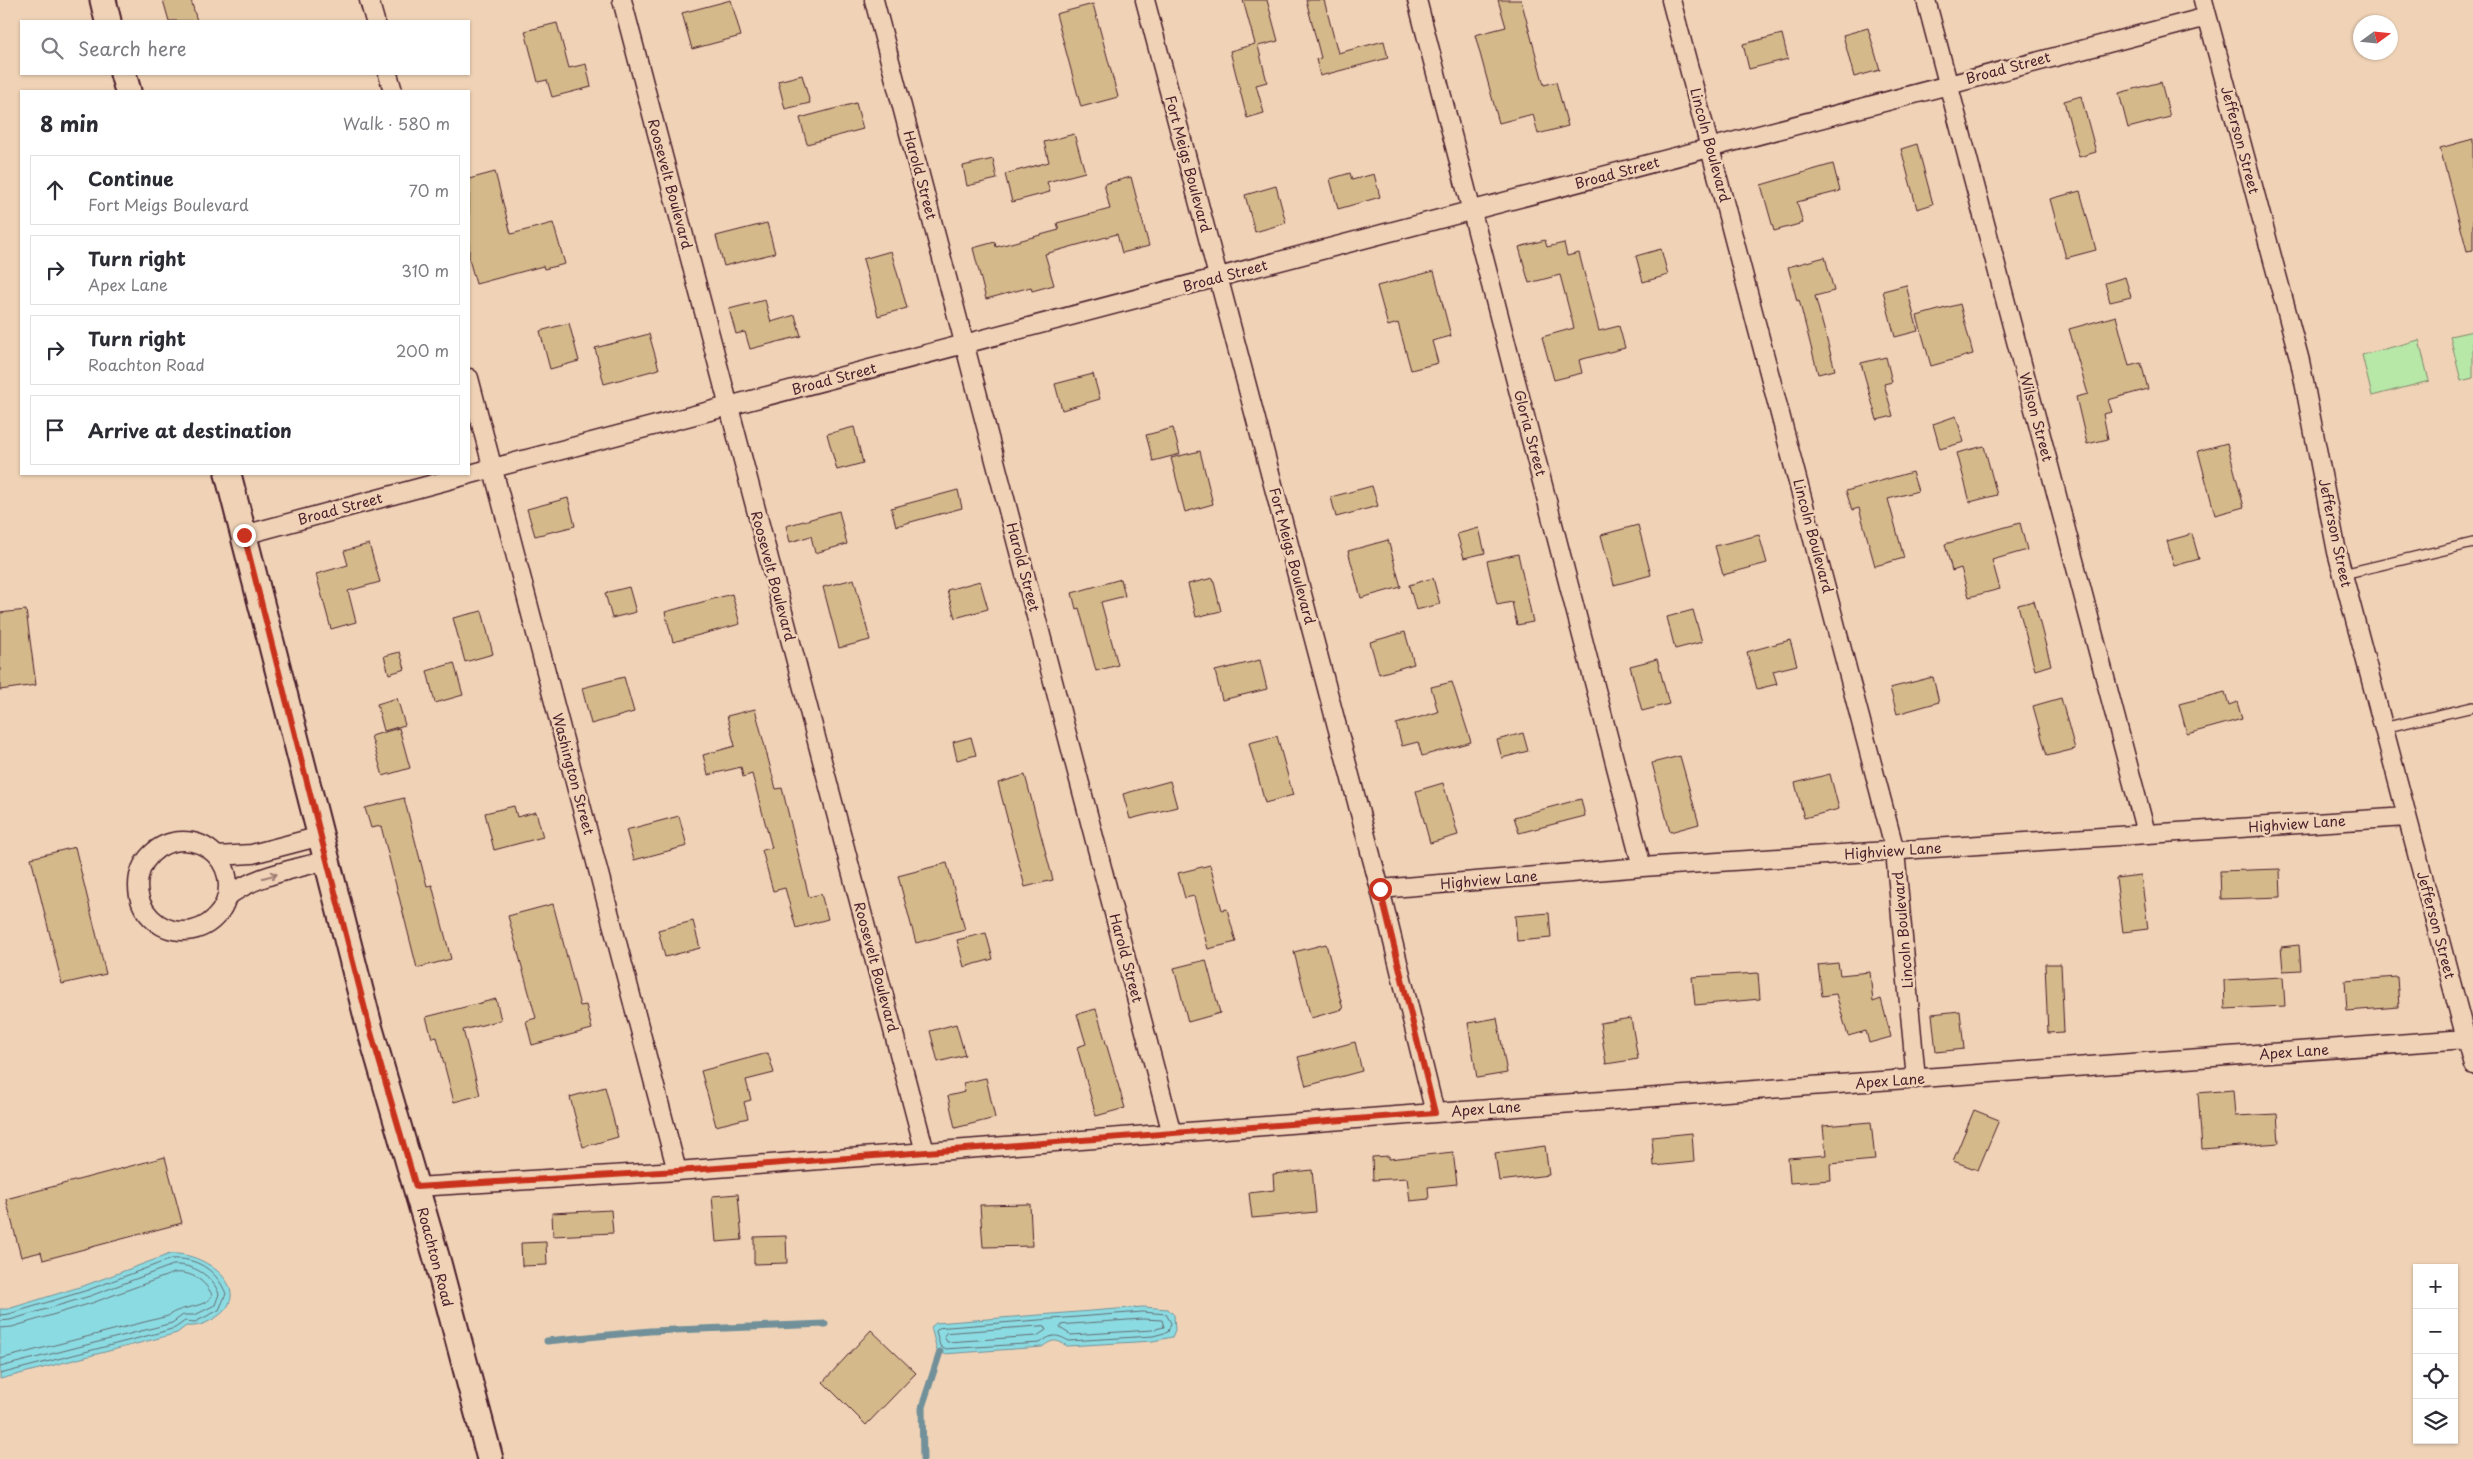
<!DOCTYPE html>
<meta charset="utf-8">
<style>
body{margin:0;font-family:"Playpen Sans",sans-serif;background:#f2f2f3;color:#2b2b33}
.controls{position:absolute;right:15px;bottom:15px;display:grid;overflow:hidden;border-radius:0px;box-shadow:0 1px 4px #0004}
.controls button{width:45px;height:45px;display:grid;place-items:center;padding:0;border:0;border-bottom:1px solid #e1e1e2;background:#fff;color:#2b2b33;font:25px sans-serif}
.compass{position:absolute;left:2353px;top:15px;width:45px;height:45px;border-radius:50%;background:#fff;box-shadow:0 1px 4px #0004;rotate:75deg}
.stop{position:absolute;width:15px;height:15px;margin:-11px;border:4px solid #c8321e;border-radius:50%;background:#fff}
.stop.end{background:#c8321e;border-color:#fff;box-shadow:0 1px 5px #0008}
.list{margin:0;padding:0;list-style:none}
h2{display:flex;justify-content:space-between;align-items:center;height:65px;margin:0;padding:0 20px;font-size:21px}
h2 small{font-size:16px;font-weight:400;color:#7c7c81}
.list li{display:grid;grid-template-columns:32px 1fr auto;gap:15px;align-items:center;box-sizing:border-box;height:70px;margin:0 10px 10px;padding:0 10px;border:1px solid #e1e1e2;border-radius:0px}
.list b{display:block;font-size:19px;white-space:nowrap}
.list p{margin:0;font-size:16px;white-space:nowrap;color:#7c7c81}
.list em{font-size:16px;font-style:normal;color:#7c7c81}
.icon{flex:none;width:28px;height:28px;fill:none;stroke:currentColor;stroke-width:2;stroke-linecap:round;stroke-linejoin:round}
.map{position:relative;flex:none;width:2473px;height:1459px;overflow:hidden}
.search{position:absolute;background:#fff;box-shadow:0 1px 4px #0004;left:20px;top:20px;width:450px;height:55px;display:flex;align-items:center;gap:12px;box-sizing:border-box;padding:0 18px;border-radius:0px;color:#7c7c81;font-size:19px}
.panel{position:absolute;background:#fff;box-shadow:0 1px 4px #0004;left:20px;top:90px;width:450px;height:385px;border-radius:0px}
.map>svg:first-child{display:block}
.green{fill:#b7e8a8;stroke:#80846a}
.water{fill:#8bdce2;stroke:#719099}
.lines{fill:none;stroke-linecap:round;stroke-linejoin:round}
.shore{stroke:#646b74;stroke-width:1}
.stream{stroke:#719099;stroke-width:7}
.building{fill:#d4ba8b;stroke:#4a1f2b}
.lane-casing{stroke:#4a1f2b;stroke-width:12}
.street-casing{stroke:#4a1f2b;stroke-width:21}
.secondary-casing{stroke:#4a1f2b;stroke-width:29}
.lane{stroke:#f0d3b7;stroke-width:9}
.street{stroke:#f0d3b7;stroke-width:18}
.secondary{stroke:#f0d3b7;stroke-width:25}
.oneway{stroke:#9d7971}
.route{stroke:#c8321e;stroke-width:6}
.labels{text-anchor:middle;stroke-width:5;stroke-linejoin:round;paint-order:stroke}
.street-label{font-size:14px;fill:#4a1f2b;stroke:#f0d3b7}
</style>
<div class="map">
<svg width="2473" height="1459" viewBox="0 0 2473 1459">
<rect width="100%" height="100%" fill="#f0d3b7"/>
<filter id="ink" filterUnits="userSpaceOnUse"><feTurbulence type="fractalNoise" baseFrequency=".02" numOctaves="2"/><feDisplacementMap in="SourceGraphic" scale="10" xChannelSelector="R" yChannelSelector="G"/><feConvolveMatrix kernelMatrix="1 2 1 2 8 2 1 2 1" color-interpolation-filters="sRGB"/></filter>
<g filter="url(#ink)">
<path class="green" d="M 2473,331 L 2473,378 L 2461,381 L 2450,336 Z
M 2419,340 L 2429,381 L 2372,396 L 2362,355 Z"/>
<path class="water" d="M 170,1254 C 205,1251 258,1292 215,1318 C 205,1324 197,1327 186,1326 L 177,1333 L 159,1338 L 0,1379 L 0,1309 L 8,1309 L 86,1285 Z
M 1143,1307 L 1168,1309 L 1174,1315 L 1175,1330 L 1172,1337 L 1153,1341 L 1067,1346 C 1056,1339 1053,1339 1042,1347 L 943,1354 L 937,1350 L 931,1327 L 936,1323 Z"/>
<g class="lines">
<path class="shore" d="M 1143,1312 L 1166,1314 L 1171,1323 L 1168,1332 L 1153,1336 L 1069,1341 C 1056,1334 1052,1334 1040,1343 L 944,1349 L 940,1346 L 936,1331 L 939,1328 Z
M 0,1315 L 9,1314 L 88,1290 L 171,1259 C 196,1257 217,1270 226,1294 L 219,1310 L 195,1322 L 185,1321 L 175,1328 L 158,1333 L 0,1374
M 1143,1319 L 1162,1320 L 1164,1327 L 1152,1330 L 1071,1335 L 1060,1328 L 1062,1325 Z
M 0,1321 L 10,1320 L 90,1296 L 173,1265 C 193,1264 212,1275 219,1294 L 215,1305 L 195,1315 L 183,1315 L 172,1323 L 157,1327 L 0,1367
M 1044,1326 L 1046,1330 L 1037,1336 L 947,1342 L 944,1336 L 946,1333 Z
M 0,1328 L 12,1327 L 92,1303 L 174,1273 C 190,1271 205,1280 212,1295 C 206,1309 181,1305 168,1316 L 0,1359"/>
<path class="stream" d="M 547,1341 L 650,1331 L 825,1324
M 923,1459 L 922,1407 L 940,1352"/>
</g>
<path class="building" d="M 163,0 L 191,0 L 197,21 L 169,21 Z
M 731,0 L 741,36 L 692,49 L 682,13 Z
M 1243,0 L 1267,0 L 1278,41 L 1258,46 L 1267,82 L 1256,85 L 1264,113 L 1247,118 L 1230,51 L 1255,44 Z
M 1306,0 L 1324,0 L 1338,53 L 1384,41 L 1388,58 L 1320,76 L 1316,59 L 1321,58 Z
M 1498,0 L 1521,0 L 1544,85 L 1556,82 L 1568,126 L 1538,134 L 1533,114 L 1499,123 L 1475,35 L 1506,27 Z
M 1093,4 L 1118,97 L 1081,107 L 1056,14 Z
M 557,23 L 569,68 L 586,64 L 591,87 L 552,97 L 547,80 L 538,82 L 525,31 Z
M 1868,28 L 1880,70 L 1854,77 L 1843,35 Z
M 1782,34 L 1788,59 L 1749,69 L 1743,44 Z
M 802,75 L 810,103 L 785,109 L 778,81 Z
M 2161,82 L 2170,117 L 2128,128 L 2119,93 Z
M 2081,96 L 2096,152 L 2079,157 L 2064,101 Z
M 856,103 L 863,129 L 807,144 L 800,118 Z
M 1074,134 L 1085,172 L 1047,182 L 1050,192 L 1012,202 L 1005,174 L 1049,162 L 1044,142 Z
M 2473,139 L 2473,250 L 2467,251 L 2440,148 Z
M 1917,144 L 1933,204 L 1917,209 L 1901,149 Z
M 993,159 L 997,179 L 967,186 L 963,166 Z
M 1833,164 L 1840,191 L 1797,202 L 1803,223 L 1774,231 L 1761,185 Z
M 495,172 L 511,234 L 553,223 L 565,264 L 544,269 L 543,266 L 476,284 L 469,259 L 469,179 Z
M 1350,173 L 1352,180 L 1374,174 L 1380,197 L 1338,209 L 1330,179 Z
M 1131,177 L 1149,246 L 1122,253 L 1117,234 L 1045,254 L 1054,285 L 1032,291 L 1031,287 L 986,299 L 973,248 L 995,242 L 996,247 L 1059,230 L 1057,223 L 1110,209 L 1104,184 Z
M 1276,186 L 1286,223 L 1255,232 L 1245,195 Z
M 2080,191 L 2096,250 L 2066,258 L 2050,199 Z
M 767,223 L 775,253 L 724,266 L 716,236 Z
M 1545,240 L 1547,247 L 1564,243 L 1567,256 L 1579,253 L 1599,331 L 1619,326 L 1625,348 L 1579,360 L 1582,373 L 1554,380 L 1542,337 L 1574,328 L 1560,275 L 1529,283 L 1519,247 Z
M 1661,249 L 1668,275 L 1643,282 L 1636,256 Z
M 891,251 L 907,308 L 878,316 L 863,259 Z
M 1825,257 L 1834,291 L 1815,296 L 1835,370 L 1818,374 L 1799,300 L 1797,301 L 1788,267 Z
M 1434,271 L 1451,336 L 1432,341 L 1438,363 L 1411,370 L 1398,323 L 1388,326 L 1377,286 Z
M 2125,277 L 2131,297 L 2110,302 L 2105,283 Z
M 1906,285 L 1918,331 L 1895,337 L 1883,291 Z
M 765,300 L 771,322 L 795,315 L 801,336 L 750,349 L 745,332 L 736,334 L 729,309 Z
M 1960,304 L 1973,354 L 1931,366 L 1917,316 Z
M 2116,316 L 2129,366 L 2141,363 L 2148,389 L 2108,400 L 2112,412 L 2103,414 L 2108,439 L 2087,444 L 2076,397 L 2088,394 L 2069,329 Z
M 569,323 L 579,361 L 550,369 L 540,331 Z
M 649,334 L 659,369 L 604,384 L 595,348 Z
M 1886,357 L 1892,382 L 1884,384 L 1893,416 L 1877,420 L 1861,363 Z
M 1093,374 L 1100,399 L 1062,410 L 1055,384 Z
M 1956,416 L 1964,442 L 1940,449 L 1933,424 Z
M 854,427 L 863,463 L 837,470 L 827,434 Z
M 1173,428 L 1180,454 L 1153,461 L 1146,435 Z
M 2227,443 L 2244,507 L 2215,515 L 2198,451 Z
M 1984,446 L 1997,495 L 1970,502 L 1957,453 Z
M 1200,451 L 1213,504 L 1185,512 L 1171,458 Z
M 1912,472 L 1918,491 L 1888,499 L 1904,558 L 1875,566 L 1859,508 L 1852,510 L 1846,491 Z
M 1372,486 L 1378,506 L 1336,517 L 1331,497 Z
M 958,490 L 962,508 L 896,526 L 891,508 Z
M 568,498 L 575,526 L 535,536 L 527,509 Z
M 839,511 L 847,544 L 815,553 L 811,536 L 790,542 L 786,526 Z
M 2020,523 L 2027,550 L 1992,560 L 2000,589 L 1969,597 L 1961,568 L 1952,571 L 1945,544 Z
M 1638,525 L 1651,575 L 1614,585 L 1601,535 Z
M 1479,528 L 1485,553 L 1464,558 L 1457,534 Z
M 2192,534 L 2199,559 L 2174,566 L 2167,541 Z
M 1759,535 L 1767,563 L 1723,575 L 1715,546 Z
M 1388,540 L 1401,587 L 1361,598 L 1348,551 Z
M 369,544 L 380,582 L 348,591 L 356,622 L 331,629 L 316,574 L 348,565 L 344,551 Z
M 1518,554 L 1533,622 L 1517,625 L 1512,602 L 1497,605 L 1487,561 Z
M 1213,578 L 1221,611 L 1196,617 L 1188,584 Z
M 1433,578 L 1440,604 L 1416,610 L 1409,585 Z
M 854,579 L 870,640 L 839,648 L 823,587 Z
M 1121,579 L 1125,596 L 1101,602 L 1118,665 L 1096,671 L 1079,608 L 1076,609 L 1072,593 Z
M 980,581 L 988,609 L 955,618 L 947,590 Z
M 629,587 L 636,612 L 612,618 L 605,593 Z
M 732,594 L 740,624 L 673,642 L 665,612 Z
M 2034,601 L 2051,665 L 2035,670 L 2018,605 Z
M 26,610 L 36,685 L 0,690 L 0,613 Z
M 1693,610 L 1702,642 L 1675,649 L 1667,617 Z
M 482,611 L 493,654 L 465,662 L 453,618 Z
M 1405,632 L 1414,664 L 1379,674 L 1370,642 Z
M 1790,640 L 1797,665 L 1773,671 L 1777,684 L 1757,689 L 1747,652 Z
M 400,652 L 405,669 L 389,674 L 384,656 Z
M 1657,659 L 1669,704 L 1642,711 L 1630,666 Z
M 1260,660 L 1267,689 L 1222,700 L 1215,671 Z
M 454,663 L 463,695 L 435,703 L 427,671 Z
M 624,677 L 634,712 L 591,724 L 582,688 Z
M 1933,677 L 1939,702 L 1897,714 L 1890,688 Z
M 1452,682 L 1471,742 L 1422,756 L 1418,742 L 1402,746 L 1396,724 L 1438,712 L 1431,687 Z
M 2225,692 L 2229,705 L 2237,702 L 2242,719 L 2187,734 L 2179,704 Z
M 397,698 L 405,725 L 384,731 L 377,704 Z
M 2061,698 L 2075,749 L 2047,756 L 2033,706 Z
M 755,709 L 776,789 L 782,788 L 809,897 L 821,894 L 828,919 L 796,928 L 785,888 L 773,891 L 762,850 L 772,848 L 752,774 L 743,777 L 741,767 L 708,775 L 703,755 L 735,746 L 727,716 Z
M 399,728 L 410,768 L 383,776 L 371,736 Z
M 1523,733 L 1528,751 L 1502,758 L 1497,740 Z
M 1277,736 L 1293,795 L 1265,803 L 1249,743 Z
M 971,737 L 976,755 L 957,760 L 953,742 Z
M 1680,756 L 1699,824 L 1670,832 L 1652,763 Z
M 1830,774 L 1839,809 L 1804,818 L 1795,783 Z
M 1025,775 L 1053,880 L 1025,887 L 998,783 Z
M 1170,781 L 1177,807 L 1130,819 L 1123,794 Z
M 1443,783 L 1458,835 L 1430,843 L 1416,791 Z
M 404,798 L 427,886 L 432,885 L 451,959 L 417,968 L 381,826 L 371,828 L 365,808 Z
M 1581,799 L 1585,816 L 1519,833 L 1514,817 Z
M 514,806 L 517,817 L 536,812 L 543,837 L 494,850 L 485,813 Z
M 679,816 L 687,846 L 634,860 L 626,830 Z
M 75,847 L 106,974 L 62,984 L 31,858 Z
M 947,863 L 965,930 L 916,943 L 898,876 Z
M 1210,865 L 1222,910 L 1227,909 L 1236,942 L 1208,949 L 1194,896 L 1185,898 L 1178,873 Z
M 2280,869 L 2281,897 L 2221,899 L 2220,871 Z
M 2141,875 L 2148,929 L 2123,932 L 2116,878 Z
M 553,904 L 580,1006 L 586,1005 L 592,1029 L 532,1045 L 526,1021 L 536,1018 L 508,916 Z
M 1549,913 L 1551,938 L 1517,941 L 1515,916 Z
M 693,921 L 700,948 L 665,957 L 658,930 Z
M 986,933 L 993,959 L 964,967 L 957,940 Z
M 1326,944 L 1343,1009 L 1311,1018 L 1294,952 Z
M 2299,945 L 2301,970 L 2283,971 L 2281,947 Z
M 1206,960 L 1220,1013 L 1188,1022 L 1174,968 Z
M 1838,963 L 1840,975 L 1870,972 L 1873,1002 L 1881,999 L 1891,1037 L 1869,1043 L 1866,1031 L 1848,1036 L 1836,994 L 1822,996 L 1818,965 Z
M 2045,964 L 2061,964 L 2064,1032 L 2048,1033 Z
M 1758,973 L 1760,999 L 1695,1005 L 1692,977 Z
M 2283,977 L 2285,1006 L 2225,1009 L 2224,980 Z
M 2397,977 L 2399,1007 L 2347,1011 L 2345,981 Z
M 496,999 L 501,1020 L 463,1030 L 480,1095 L 454,1102 L 437,1037 L 432,1038 L 426,1017 Z
M 1096,1009 L 1125,1108 L 1096,1116 L 1077,1047 L 1086,1044 L 1077,1014 Z
M 1960,1011 L 1964,1049 L 1936,1052 L 1932,1014 Z
M 1497,1018 L 1507,1073 L 1477,1078 L 1468,1023 Z
M 1631,1018 L 1638,1059 L 1606,1064 L 1600,1023 Z
M 956,1024 L 965,1055 L 938,1062 L 930,1031 Z
M 1355,1042 L 1362,1071 L 1306,1086 L 1298,1057 Z
M 768,1053 L 774,1073 L 746,1080 L 751,1100 L 744,1102 L 748,1118 L 716,1126 L 701,1071 Z
M 986,1078 L 995,1118 L 955,1128 L 948,1096 L 965,1092 L 963,1083 Z
M 605,1087 L 618,1137 L 583,1147 L 570,1097 Z
M 2233,1090 L 2235,1116 L 2277,1114 L 2279,1143 L 2202,1149 L 2198,1093 Z
M 1974,1110 L 1999,1120 L 1978,1170 L 1953,1161 Z
M 1871,1122 L 1875,1160 L 1830,1164 L 1831,1180 L 1790,1183 L 1788,1158 L 1826,1155 L 1823,1126 Z
M 1692,1133 L 1694,1162 L 1654,1166 L 1652,1137 Z
M 1545,1146 L 1549,1175 L 1499,1181 L 1495,1153 Z
M 1453,1152 L 1457,1184 L 1428,1187 L 1429,1199 L 1410,1201 L 1407,1178 L 1373,1180 L 1372,1157 L 1389,1156 L 1389,1159 Z
M 165,1157 L 182,1223 L 43,1260 L 41,1252 L 21,1257 L 6,1199 Z
M 1312,1170 L 1316,1212 L 1252,1218 L 1249,1193 L 1274,1190 L 1273,1174 Z
M 738,1194 L 742,1240 L 716,1242 L 712,1196 Z
M 1030,1204 L 1032,1246 L 983,1247 L 980,1205 Z
M 611,1210 L 613,1233 L 553,1236 L 552,1213 Z
M 786,1236 L 787,1263 L 754,1264 L 754,1237 Z
M 546,1242 L 547,1265 L 522,1266 L 521,1243 Z
M 871,1330 L 916,1373 L 866,1425 L 823,1382 Z"/>
<g class="lines">
<defs>
<path id="lane" d="M 2343,574 L 2473,543
M 2383,728 L 2473,707"/>
<path id="street" d="M 369,0 L 375,21
M 622,0 L 925,1152
M 874,0 L 1172,1134
M 1145,0 L 1380,889 L 1435,1113
M 1417,0 L 1642,867
M 1671,0 L 1895,851 L 1916,1079
M 1926,0 L 2146,833
M 2203,0 L 2300,361 L 2337,552 L 2473,1065
M 388,74 L 393,91
M 469,378 L 677,1171
M 244,535 L 493,468 L 2207,17
M138 886a45 45 0 1 1 90 0a45 45 0 1 1-90 0Z
M 217,856 L 252,854 L 321,836
M 1380,889 L 1642,867 L 2407,817
M 227,897 C 255,875 293,870 327,860
M 416,1187 L 677,1171 L 1435,1113 L 2466,1039"/>
<path id="secondary" d="M 103,0 L 108,21
M 123,74 L 128,91
M 228,474 L 370,1029 L 438,1263 L 490,1459"/>
</defs>
<use href="#lane" class="lane-casing"/>
<use href="#street" class="street-casing"/>
<use href="#secondary" class="secondary-casing"/>
<use href="#lane" class="lane"/>
<use href="#street" class="street"/>
<use href="#secondary" class="secondary"/>
</g>
<defs><path id="oneway-shaft" d="M-6 0H5M1.5-3L5.5 0L1.5 3" fill="none" stroke-width="1.6" stroke-linecap="round" stroke-linejoin="round" transform="scale(1.25)"/></defs>
<use class="oneway" href="#oneway-shaft" transform="translate(270 876) rotate(-15)"/>
</g>
<g class="lines" filter="url(#ink)">
<path class="route" d="M 244,535 L 370,1029 L 416,1187 L 677,1171 L 1435,1113 L 1380,889"/>
</g>
<g class="labels">
<g class="street-label">
<text transform="translate(2008 68) rotate(-15)" y="5">Broad Street</text>
<text transform="translate(2240 140) rotate(75)" y="5">Jefferson Street</text>
<text transform="translate(1710 145) rotate(75)" y="5">Lincoln Boulevard</text>
<text transform="translate(1188 164) rotate(75)" y="5">Fort Meigs Boulevard</text>
<text transform="translate(1617 173) rotate(-15)" y="5">Broad Street</text>
<text transform="translate(920 175) rotate(75)" y="5">Harold Street</text>
<text transform="translate(670 184) rotate(75)" y="5">Roosevelt Boulevard</text>
<text transform="translate(1225 276) rotate(-15)" y="5">Broad Street</text>
<text transform="translate(834 379) rotate(-15)" y="5">Broad Street</text>
<text transform="translate(2036 417) rotate(75)" y="5">Wilson Street</text>
<text transform="translate(1530 433) rotate(75)" y="5">Gloria Street</text>
<text transform="translate(340 509) rotate(-15)" y="5">Broad Street</text>
<text transform="translate(2335 533) rotate(78)" y="5">Jefferson Street</text>
<text transform="translate(1813 536) rotate(75)" y="5">Lincoln Boulevard</text>
<text transform="translate(1292 556) rotate(75)" y="5">Fort Meigs Boulevard</text>
<text transform="translate(1023 567) rotate(75)" y="5">Harold Street</text>
<text transform="translate(773 576) rotate(75)" y="5">Roosevelt Boulevard</text>
<text transform="translate(573 774) rotate(75)" y="5">Washington Street</text>
<text transform="translate(2297 824) rotate(-4)" y="5">Highview Lane</text>
<text transform="translate(1893 851) rotate(-4)" y="5">Highview Lane</text>
<text transform="translate(1489 880) rotate(-5)" y="5">Highview Lane</text>
<text transform="translate(2436 925) rotate(75)" y="5">Jefferson Street</text>
<text transform="translate(1903 930) rotate(-95)" y="5">Lincoln Boulevard</text>
<text transform="translate(1126 958) rotate(75)" y="5">Harold Street</text>
<text transform="translate(876 967) rotate(75)" y="5">Roosevelt Boulevard</text>
<text transform="translate(2294 1052) rotate(-4)" y="5">Apex Lane</text>
<text transform="translate(1890 1081) rotate(-4)" y="5">Apex Lane</text>
<text transform="translate(1486 1109) rotate(-4)" y="5">Apex Lane</text>
<text transform="translate(435 1257) rotate(75)" y="5">Roachton Road</text>
</g>
</g>
</svg>
<div class="controls">
<button>+</button>
<button>−</button>
<button><svg class="icon" aria-label="locate" viewBox="0 0 24 24"><circle cx="12" cy="12" r="6"/><path d="M12 2v4M12 18v4M2 12h4M18 12h4"/></svg></button>
<button><svg class="icon" aria-label="layers" viewBox="0 0 24 24"><path d="M12 4l9 5-9 5-9-5zM3 14l9 5 9-5"/></svg></button>
</div>
<svg class="compass" viewBox="-18 -18 36 36"><path d="M0-13l5 13h-10z" fill="#e53935"/><path d="M0 13l5-13h-10z" fill="#7c7c81"/></svg>
<div class="stop" style="left:1380px;top:889px"></div>
<div class="stop end" style="left:244px;top:535px"></div>
<div class="search"><svg class="icon" aria-label="search" viewBox="0 0 24 24"><circle cx="10" cy="10" r="6"/><path d="M15 15l6 6"/></svg>Search here</div>
<section class="panel">
<h2>8 min<small>Walk · 580 m</small></h2>
<ul class="list">
<li><svg class="icon" aria-label="ahead" viewBox="0 0 24 24"><path d="M12 20V5M6 11l6-6 6 6"/></svg><div><b>Continue</b><p>Fort Meigs Boulevard</p></div><em>70 m</em></li>
<li><svg class="icon" aria-label="right" viewBox="0 0 24 24"><path d="M7 20v-9h11M14 6l5 5-5 5"/></svg><div><b>Turn right</b><p>Apex Lane</p></div><em>310 m</em></li>
<li><svg class="icon" aria-label="right" viewBox="0 0 24 24"><path d="M7 20v-9h11M14 6l5 5-5 5"/></svg><div><b>Turn right</b><p>Roachton Road</p></div><em>200 m</em></li>
<li><svg class="icon" aria-label="arrive" viewBox="0 0 24 24"><path d="M6 21V4h12l-3 4 3 4H6"/></svg><div><b>Arrive at destination</b></div></li>
</ul>
</section>
</div>
